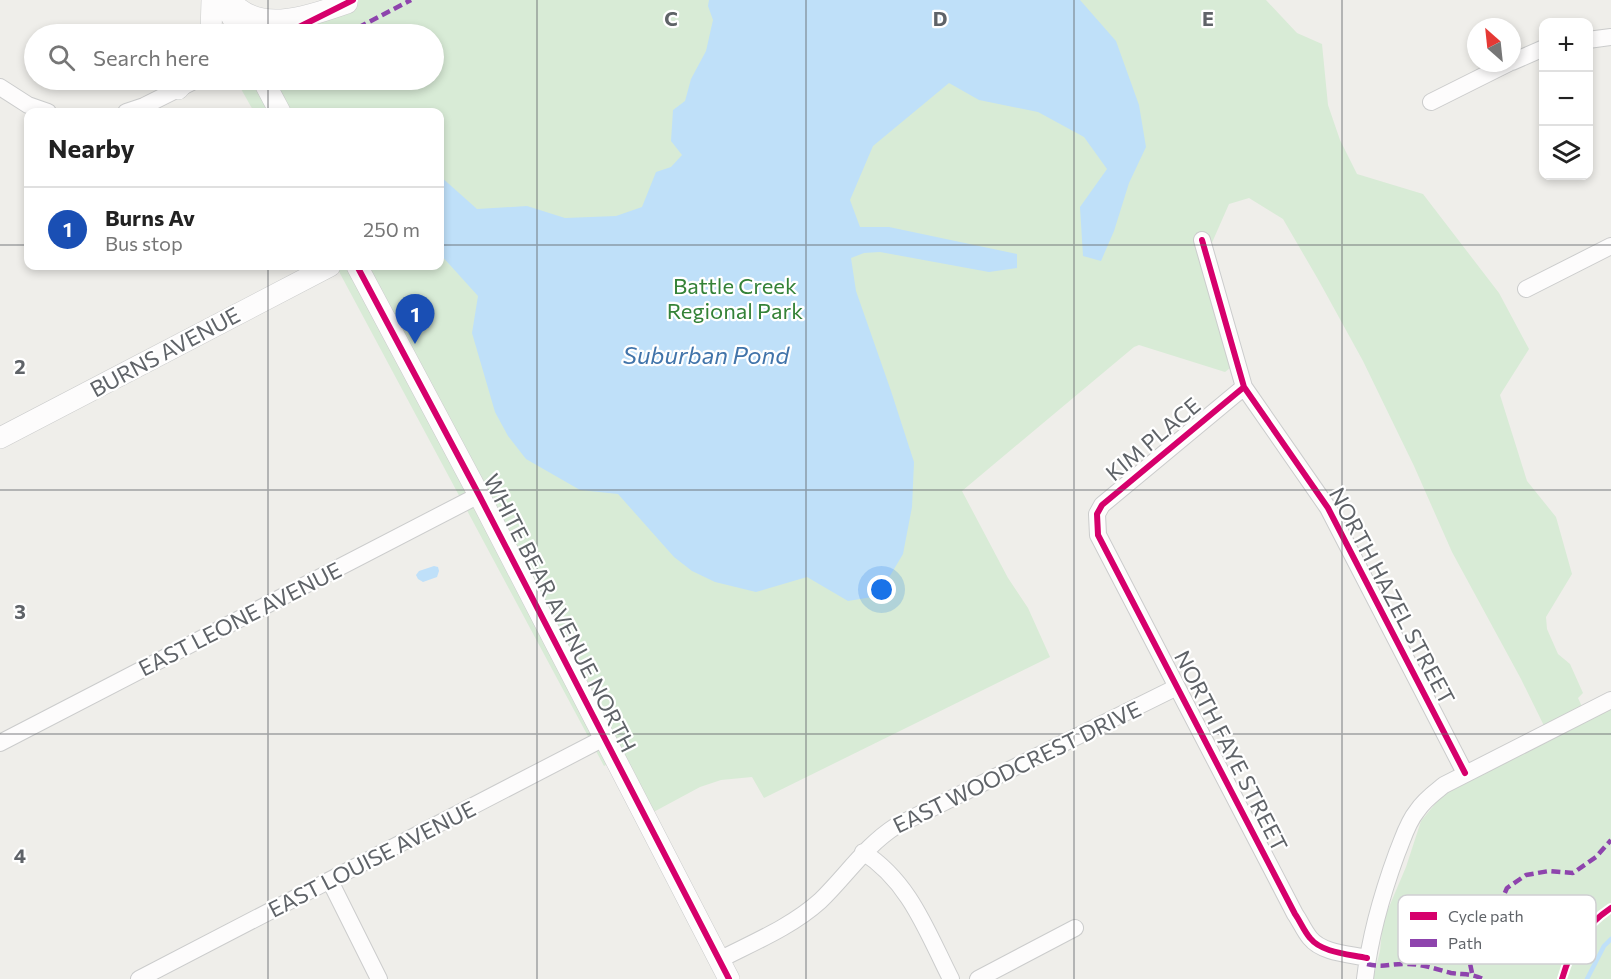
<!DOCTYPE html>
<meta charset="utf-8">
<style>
body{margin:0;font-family:Commissioner,sans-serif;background:#f2f2f2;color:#222}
.controls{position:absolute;right:18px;top:18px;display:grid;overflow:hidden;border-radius:12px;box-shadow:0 3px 9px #0003}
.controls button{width:54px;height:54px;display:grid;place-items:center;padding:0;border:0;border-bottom:2px solid #e0e0e0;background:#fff;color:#222;font:30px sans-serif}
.compass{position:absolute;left:1467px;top:18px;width:54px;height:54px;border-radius:50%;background:#fff;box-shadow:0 3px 9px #0003;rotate:333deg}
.you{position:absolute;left:882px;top:590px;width:21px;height:21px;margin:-15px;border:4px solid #fff;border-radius:50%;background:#1a73e8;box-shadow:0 0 0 9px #1a73e833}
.badge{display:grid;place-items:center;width:39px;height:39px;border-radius:50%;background:#919496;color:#fff;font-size:20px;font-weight:700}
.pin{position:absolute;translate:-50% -50px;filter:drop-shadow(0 2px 3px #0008)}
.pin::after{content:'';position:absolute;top:32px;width:21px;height:18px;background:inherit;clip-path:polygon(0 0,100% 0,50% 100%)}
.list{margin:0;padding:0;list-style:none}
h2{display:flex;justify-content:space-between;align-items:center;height:78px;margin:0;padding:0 24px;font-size:26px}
h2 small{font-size:20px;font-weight:400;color:#767676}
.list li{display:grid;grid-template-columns:39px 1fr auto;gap:18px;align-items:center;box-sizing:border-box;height:84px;padding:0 24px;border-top:2px solid #e0e0e0}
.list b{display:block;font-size:22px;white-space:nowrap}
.list p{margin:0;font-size:20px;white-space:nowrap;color:#767676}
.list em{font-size:20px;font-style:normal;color:#767676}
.icon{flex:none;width:33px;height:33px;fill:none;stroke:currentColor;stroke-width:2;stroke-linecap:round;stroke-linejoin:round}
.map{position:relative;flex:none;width:1611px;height:979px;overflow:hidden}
.search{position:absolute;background:#fff;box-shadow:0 3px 9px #0003;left:24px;top:24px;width:420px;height:66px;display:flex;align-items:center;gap:15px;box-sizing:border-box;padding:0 21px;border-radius:33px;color:#767676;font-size:22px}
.panel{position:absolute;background:#fff;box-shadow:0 3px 9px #0003;left:24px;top:108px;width:420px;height:162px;border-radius:12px}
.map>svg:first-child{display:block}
.green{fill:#d8ebd6}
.water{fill:#bfe0f9}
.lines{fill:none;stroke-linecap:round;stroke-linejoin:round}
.stream{stroke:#bfe0f9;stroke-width:4.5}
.minor-casing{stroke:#cbcccc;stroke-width:18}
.tertiary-casing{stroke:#cbcccc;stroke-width:22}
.minor{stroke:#fdfcfc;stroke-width:16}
.tertiary{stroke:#fdfcfc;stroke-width:21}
.quiet{stroke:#8e44ad;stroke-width:4.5;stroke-dasharray:9 4.5;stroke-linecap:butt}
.cycleway-casing{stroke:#fff;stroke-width:10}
.cycleway{stroke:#d6006c;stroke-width:6}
.grid{fill:none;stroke:#5f6368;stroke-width:1.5;stroke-opacity:0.55}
.labels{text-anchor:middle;stroke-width:4.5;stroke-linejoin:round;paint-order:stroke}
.park-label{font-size:22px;fill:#348238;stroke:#fff}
.street-label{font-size:22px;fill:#5f6368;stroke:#fff}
.water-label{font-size:24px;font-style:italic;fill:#4174aa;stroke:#fff}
.key{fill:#fff;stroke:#cfd0d2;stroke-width:1.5}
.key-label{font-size:16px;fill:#5f6368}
.grid-label{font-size:20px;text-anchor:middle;font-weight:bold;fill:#5f6368;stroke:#fff;stroke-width:4.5;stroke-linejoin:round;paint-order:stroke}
</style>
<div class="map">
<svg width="1611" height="979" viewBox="0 0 1611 979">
<rect width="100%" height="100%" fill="#efeeea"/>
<path class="green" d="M 331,0 L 1266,0 L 1297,33 L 1322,44 L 1328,105 L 1340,140 L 1357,174 L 1423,194 L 1499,293 L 1529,349 L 1500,395 L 1527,481 L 1556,517 L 1572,574 L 1546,617 L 1547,629 L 1558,654 L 1570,664 L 1583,693 L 1578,698 L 1585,713 L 1611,700 L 1611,979 L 1373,979 L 1380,951 L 1383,921 L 1406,867 L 1421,821 L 1444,793 L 1551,740 L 1521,679 L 1452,552 L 1414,466 L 1363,361 L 1319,281 L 1283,219 L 1249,198 L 1229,204 L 1207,254 L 1244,357 L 1225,372 L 1139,345 L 1134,347 L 962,491 L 1008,578 L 1028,608 L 1050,657 L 764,798 L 752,777 L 721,780 L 700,787 L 648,815 L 617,759 L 604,766 L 336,266 L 440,266 L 440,112 L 254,112 L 236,80 L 434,80 L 434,34 L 261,34 Z"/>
<path class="water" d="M 709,0 L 1080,0 L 1116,41 L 1139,105 L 1146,147 L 1129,183 L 1114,231 L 1101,261 L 1083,256 L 1080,207 L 1107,169 L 1084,137 L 1038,112 L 979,100 L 949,83 L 873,146 L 850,200 L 860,227 L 889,227 L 1017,254 L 1017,268 L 989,272 L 880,252 L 864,253 L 851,258 L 856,291 L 891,391 L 914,462 L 912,507 L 903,554 L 878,596 L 848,601 L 807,577 L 756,592 L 715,582 L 692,571 L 674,557 L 618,494 L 580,490 L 526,459 L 508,436 L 495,412 L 472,333 L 478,296 L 440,254 L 440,176 L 477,209 L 527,206 L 565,218 L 616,216 L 642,207 L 656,172 L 671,167 L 682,155 L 671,141 L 673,110 L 685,101 L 691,79 L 706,51 L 713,20 L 708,6 Z
M 434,566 L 438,567 L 439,571 L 437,577 L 423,582 L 418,579 L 416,575 L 419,571 Z"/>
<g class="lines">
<path class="stream" d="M 1587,979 L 1604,946 L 1611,939"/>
<defs>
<path id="minor" d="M 1588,40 L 1611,37
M 1512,62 L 1544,48
M 0,87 L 28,105 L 48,112
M 1431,102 L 1509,63
M 126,112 L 144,106 L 196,80
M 1202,240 L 1244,387 L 1328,508 L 1465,773
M 1526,289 L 1611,246
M 1244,387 L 1102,505 L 1097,514 L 1098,535 L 1295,914 C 1300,921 1304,931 1310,938 C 1322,953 1349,954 1367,958
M 0,743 L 479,495
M 863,852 C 910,882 927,932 951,979
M 330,881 L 379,979
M 719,960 C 754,942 791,927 820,901 C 846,876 865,846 896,826 L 1177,687
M 139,979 L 604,738
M 978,979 L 1075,928
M 1365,979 C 1370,935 1382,894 1397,853 C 1403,839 1407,823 1417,811 C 1424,800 1434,793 1444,785 L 1611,700"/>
<path id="tertiary" d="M 223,0 L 241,34
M 230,0 C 259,36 311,15 347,3
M 211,34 L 212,0
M 263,80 L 280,112
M 178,89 L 186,80
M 357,266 L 479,495 L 729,979
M 0,438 L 330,266"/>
</defs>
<use href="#minor" class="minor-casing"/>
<use href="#tertiary" class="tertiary-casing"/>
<use href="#minor" class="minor"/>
<use href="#tertiary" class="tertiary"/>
<path class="quiet" d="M 346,34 L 411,0
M 1367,964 C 1385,968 1387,964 1404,964 C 1420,963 1435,969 1451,973 C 1464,975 1470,973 1483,979
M 1472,973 L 1466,944 L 1482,923 L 1499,906 L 1507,888 L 1526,875 L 1549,871 L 1573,873 L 1596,857 L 1611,840"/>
<defs>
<path id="cycleway" d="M 285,34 L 353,0
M 1202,240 L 1244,387 L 1328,508 L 1465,773
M 357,266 L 479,495 L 729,979
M 1244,387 L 1102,505 L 1097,514 L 1098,535 L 1295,914 C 1300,921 1304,931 1310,938 C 1322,953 1349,954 1367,958
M 1562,979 C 1571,948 1584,926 1611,908"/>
</defs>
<use href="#cycleway" class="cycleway-casing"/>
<use href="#cycleway" class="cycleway"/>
</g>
<path class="grid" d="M 268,0 L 268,34M 537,0 L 537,979M 806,0 L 806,979M 1074,0 L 1074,979M 1342,0 L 1342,979M 268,80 L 268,112M 0,245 L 28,245M 440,245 L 1611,245M 268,266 L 268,979M 0,490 L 1611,490M 0,734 L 1611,734"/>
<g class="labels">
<g class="park-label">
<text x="735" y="294">Battle Creek<tspan x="735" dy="25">Regional Park</tspan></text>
</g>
<g class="street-label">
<text transform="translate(165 352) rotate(-28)" y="8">BURNS AVENUE</text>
<text transform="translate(1153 439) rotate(-40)" y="8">KIM PLACE</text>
<text transform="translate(1392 596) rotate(62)" y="8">NORTH HAZEL STREET</text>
<text transform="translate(560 613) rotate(63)" y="8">WHITE BEAR AVENUE NORTH</text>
<text transform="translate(240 619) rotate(-27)" y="8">EAST LEONE AVENUE</text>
<text transform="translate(1231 751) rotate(63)" y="8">NORTH FAYE STREET</text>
<text transform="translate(1017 767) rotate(-26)" y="8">EAST WOODCREST DRIVE</text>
<text transform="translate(372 859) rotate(-27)" y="8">EAST LOUISE AVENUE</text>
</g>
<g class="water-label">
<text x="706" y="364">Suburban Pond</text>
</g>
</g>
<rect x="1398" y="895" width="198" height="69" rx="9" class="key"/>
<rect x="1410" y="912" width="27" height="8" fill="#d6006c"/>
<rect x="1410" y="939" width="27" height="8" fill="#8e44ad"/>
<g class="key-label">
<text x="1448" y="922">Cycle path</text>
<text x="1448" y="949">Path</text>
</g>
<g class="grid-label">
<text x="671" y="26">C</text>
<text x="940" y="26">D</text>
<text x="1208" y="26">E</text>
<text x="20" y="374">2</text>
<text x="20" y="619">3</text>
<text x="20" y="863">4</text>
</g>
</svg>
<div class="controls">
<button>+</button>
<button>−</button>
<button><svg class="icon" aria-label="layers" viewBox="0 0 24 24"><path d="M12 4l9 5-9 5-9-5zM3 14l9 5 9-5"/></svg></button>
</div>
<svg class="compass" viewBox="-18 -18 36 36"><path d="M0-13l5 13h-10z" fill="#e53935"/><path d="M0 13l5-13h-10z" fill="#767676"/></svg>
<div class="you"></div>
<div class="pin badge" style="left:415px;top:344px;background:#1a4fb4">1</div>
<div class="search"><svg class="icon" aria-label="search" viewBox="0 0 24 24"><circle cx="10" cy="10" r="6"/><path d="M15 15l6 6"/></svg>Search here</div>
<section class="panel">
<h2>Nearby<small></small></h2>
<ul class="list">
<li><span class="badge" style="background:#1a4fb4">1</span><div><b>Burns Av</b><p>Bus stop</p></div><em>250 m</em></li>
</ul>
</section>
</div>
